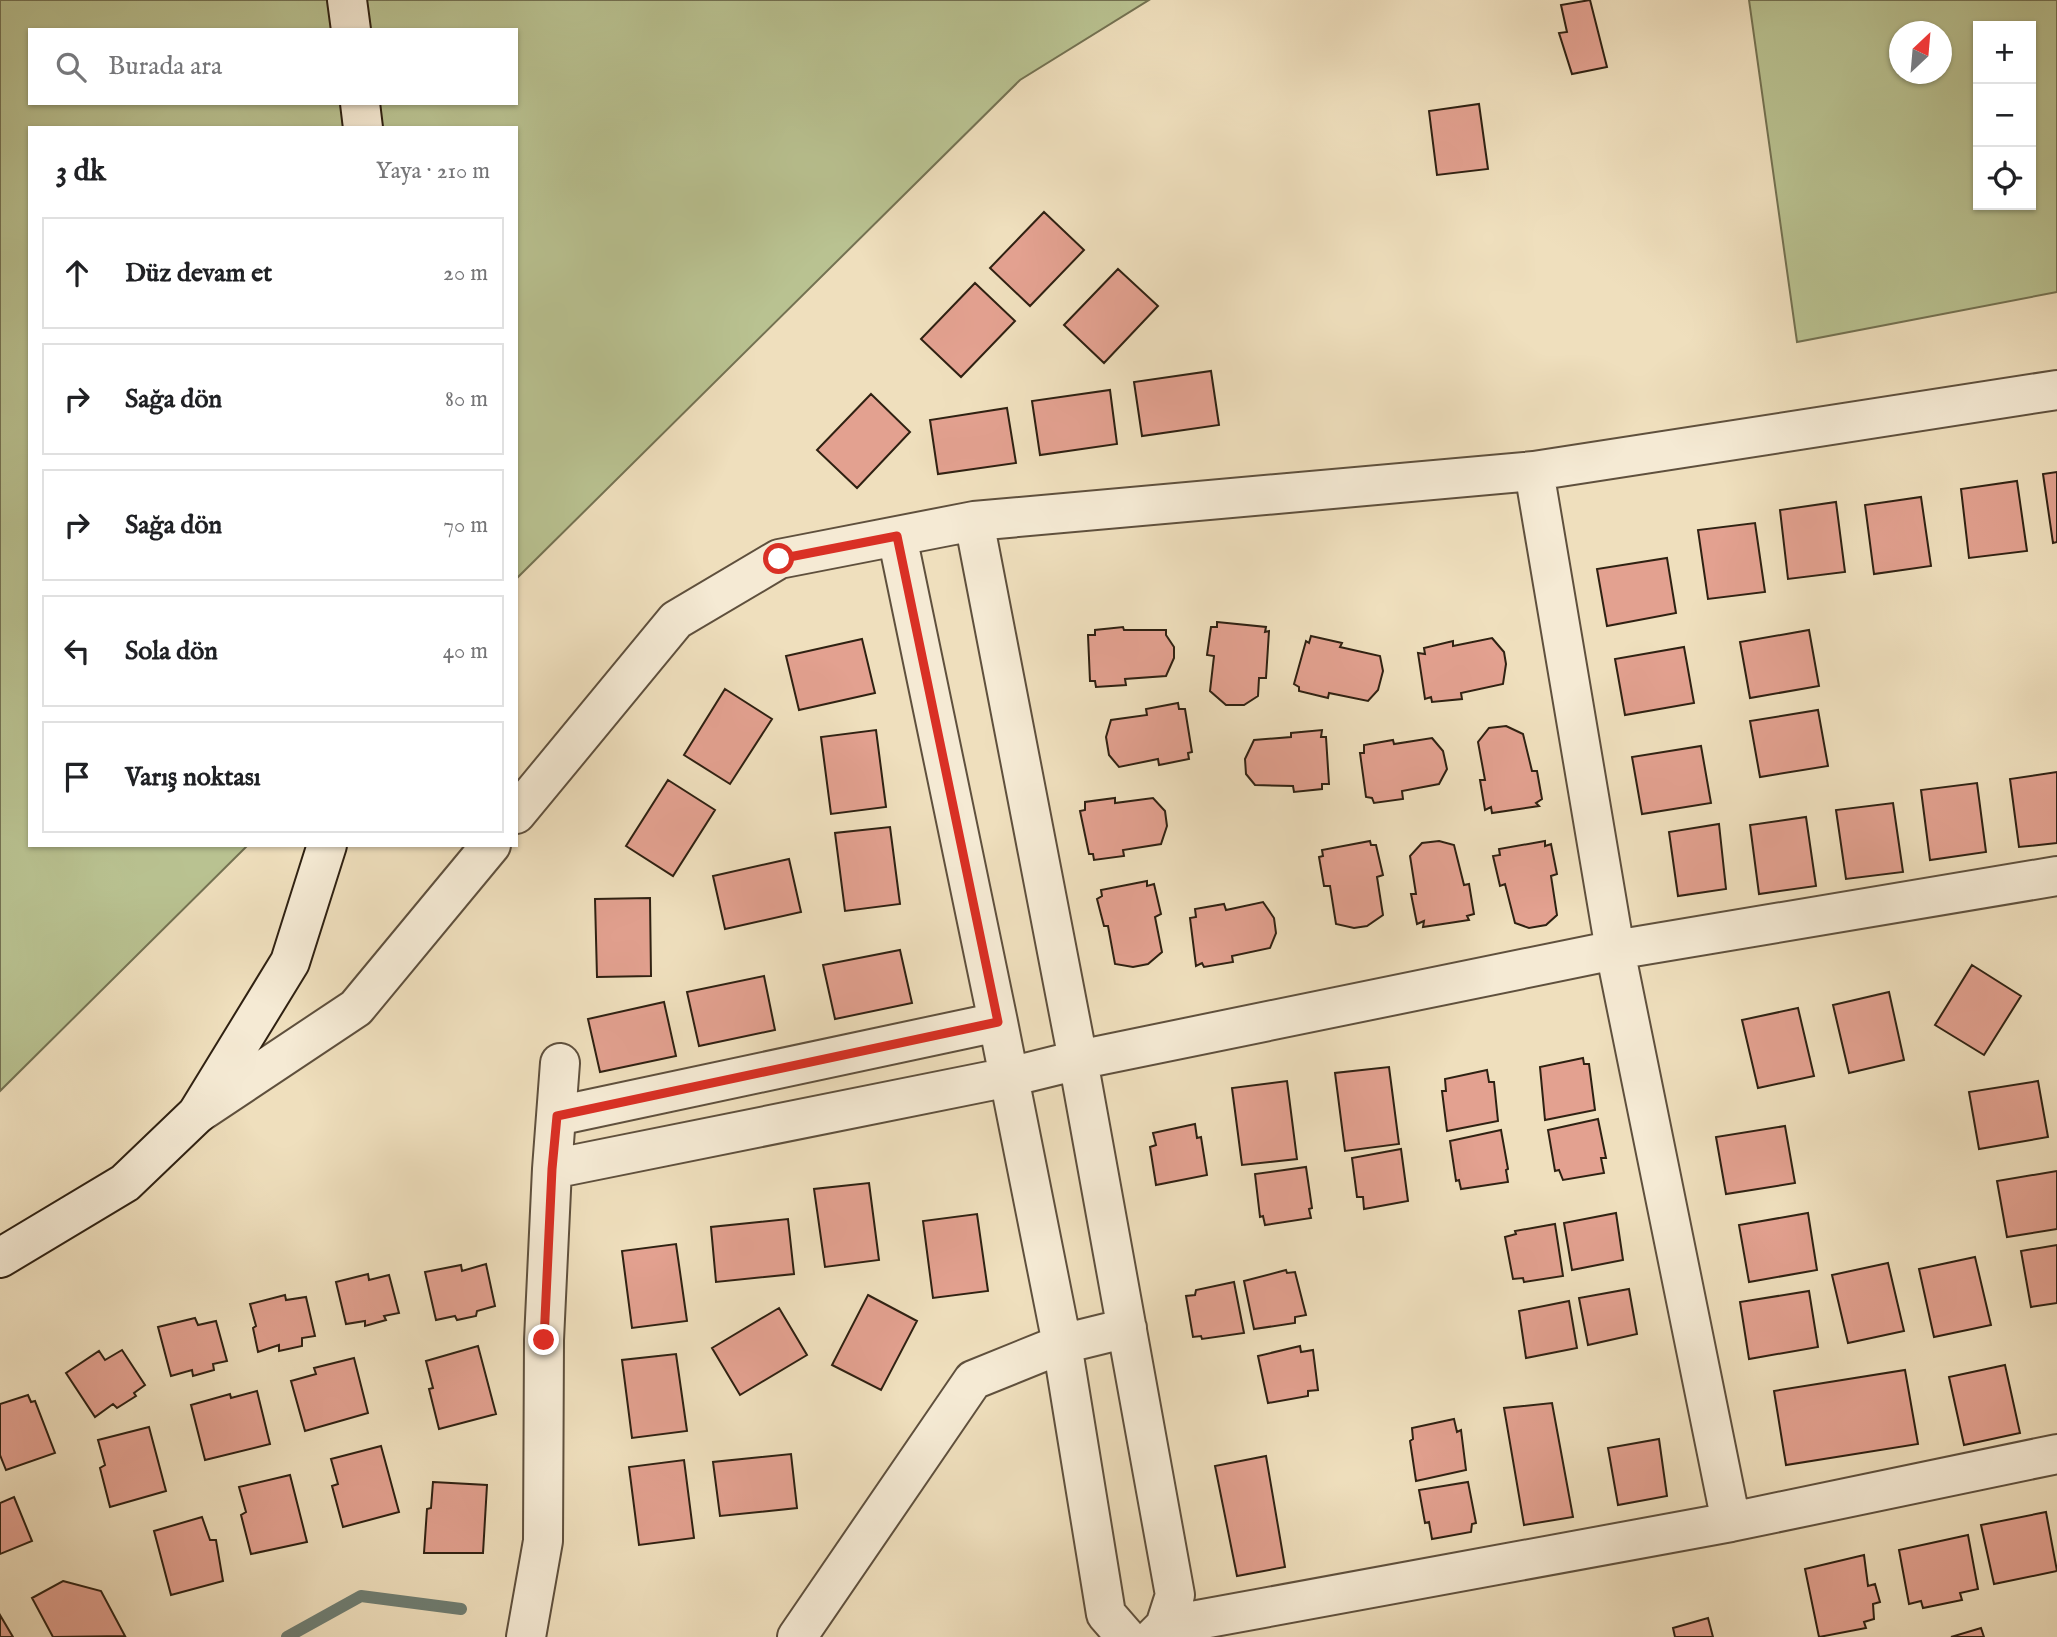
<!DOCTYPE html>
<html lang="tr">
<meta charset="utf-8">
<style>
body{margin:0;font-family:"IM FELL English",serif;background:#f6f6f6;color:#202124}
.controls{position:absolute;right:21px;top:21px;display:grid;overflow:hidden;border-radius:0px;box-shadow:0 2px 5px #0004}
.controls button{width:63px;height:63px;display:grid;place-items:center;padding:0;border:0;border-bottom:2px solid #e0e0e0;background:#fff;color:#202124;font:35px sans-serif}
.compass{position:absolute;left:1889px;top:21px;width:63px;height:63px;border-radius:50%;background:#fff;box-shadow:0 2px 5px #0004;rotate:26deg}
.stop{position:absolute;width:21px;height:21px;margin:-16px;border:5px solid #d93025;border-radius:50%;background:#fff}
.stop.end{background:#d93025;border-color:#fff;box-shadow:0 2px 7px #0008}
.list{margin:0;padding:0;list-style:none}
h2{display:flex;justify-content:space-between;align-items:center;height:91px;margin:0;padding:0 28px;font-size:30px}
h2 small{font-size:23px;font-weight:400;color:#757577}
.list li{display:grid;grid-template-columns:46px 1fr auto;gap:21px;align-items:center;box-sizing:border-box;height:112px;margin:0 14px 14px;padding:0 14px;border:2px solid #e0e0e0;border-radius:0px}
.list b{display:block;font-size:26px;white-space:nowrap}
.list em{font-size:23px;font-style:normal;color:#757577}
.icon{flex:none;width:38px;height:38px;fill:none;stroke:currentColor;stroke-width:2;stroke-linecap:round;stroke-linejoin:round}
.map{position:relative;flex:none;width:2057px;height:1637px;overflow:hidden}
.search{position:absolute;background:#fff;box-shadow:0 2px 5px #0004;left:28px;top:28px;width:490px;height:77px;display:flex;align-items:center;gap:18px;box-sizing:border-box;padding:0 24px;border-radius:0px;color:#757577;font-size:26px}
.panel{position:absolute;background:#fff;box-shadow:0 2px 5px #0004;left:28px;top:126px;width:490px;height:721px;border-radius:0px}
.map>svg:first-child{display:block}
.green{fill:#b9c291;stroke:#747252;stroke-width:2;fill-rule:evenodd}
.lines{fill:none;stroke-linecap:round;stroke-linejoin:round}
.stream{stroke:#6f7e73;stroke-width:12}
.building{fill:#e3a190;stroke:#2f2112;stroke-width:2}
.street-casing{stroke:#5f503d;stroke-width:42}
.secondary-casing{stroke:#2f2112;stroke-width:42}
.street{stroke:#f5ead4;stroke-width:38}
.secondary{stroke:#f5ead4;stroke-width:38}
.route{stroke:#d93025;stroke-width:9}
</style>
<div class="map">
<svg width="2057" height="1637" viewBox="0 0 2057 1637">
<rect width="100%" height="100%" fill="#efdfbd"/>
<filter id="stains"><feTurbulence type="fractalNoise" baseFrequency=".00286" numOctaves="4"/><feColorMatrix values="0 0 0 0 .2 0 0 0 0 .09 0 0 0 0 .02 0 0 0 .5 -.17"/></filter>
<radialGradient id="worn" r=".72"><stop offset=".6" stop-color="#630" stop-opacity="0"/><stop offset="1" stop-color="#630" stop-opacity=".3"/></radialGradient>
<path class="green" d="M 0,0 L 1149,0 L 1020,80 L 516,579 L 516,128 L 30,128 L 30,845 L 248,845 L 0,1091 ZM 30,30 L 516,30 L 516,103 L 30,103 Z
M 1749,0 L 2057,0 L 2057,292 L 1797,342 ZM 1978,26 L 2031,26 L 2031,205 L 1978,205 ZM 1899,32 L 1941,32 L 1941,74 L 1899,74 Z"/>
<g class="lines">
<path class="stream" d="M 287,1637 L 361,1596 L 461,1609"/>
</g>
<path class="building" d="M 1590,0 L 1607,67 L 1572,74 L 1559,33 L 1567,32 L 1561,5 Z
M 1479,104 L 1488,169 L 1437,175 L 1429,111 Z
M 1044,212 L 1084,250 L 1030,306 L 990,268 Z
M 1118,269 L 1158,306 L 1104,363 L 1064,325 Z
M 975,283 L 1015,321 L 961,377 L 921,339 Z
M 1211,371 L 1219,425 L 1142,436 L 1134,382 Z
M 1110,390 L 1117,444 L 1040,455 L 1032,401 Z
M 871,394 L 910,432 L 857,488 L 817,450 Z
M 1007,408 L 1016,463 L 938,474 L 930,420 Z
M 2057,472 L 2057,542 L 2053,543 L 2043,474 Z
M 2017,481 L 2027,551 L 1969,558 L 1961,489 Z
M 1921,497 L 1931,566 L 1874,574 L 1865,505 Z
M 1836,502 L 1845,572 L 1788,579 L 1780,510 Z
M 1755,523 L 1765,592 L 1708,599 L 1698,530 Z
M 1667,558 L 1676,613 L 1607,626 L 1597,569 Z
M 1217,622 L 1266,627 L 1265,632 L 1269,631 L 1266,678 L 1259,678 L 1258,696 L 1244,705 L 1226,705 L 1210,691 L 1214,656 L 1207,655 L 1211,627 L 1217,627 Z
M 1123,627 L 1124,630 L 1166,630 L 1166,635 L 1174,647 L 1174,658 L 1166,676 L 1125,679 L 1126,685 L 1096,687 L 1095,681 L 1090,681 L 1088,635 L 1095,635 L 1095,630 Z
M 1809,630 L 1819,686 L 1750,698 L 1740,642 Z
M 1311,636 L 1342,643 L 1340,647 L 1380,656 L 1383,671 L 1378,690 L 1368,701 L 1329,693 L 1328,698 L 1299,691 L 1299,687 L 1294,684 L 1306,641 L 1309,643 Z
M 1492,638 L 1504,652 L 1506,664 L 1503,684 L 1461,693 L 1462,699 L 1432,702 L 1431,697 L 1425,699 L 1418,653 L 1425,654 L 1424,648 L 1453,641 L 1453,646 Z
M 862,639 L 875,693 L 799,710 L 786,656 Z
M 1684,647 L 1694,703 L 1625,715 L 1615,659 Z
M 725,689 L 772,719 L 730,784 L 684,755 Z
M 1178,703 L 1179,709 L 1185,709 L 1192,752 L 1188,753 L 1189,759 L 1159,765 L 1158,759 L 1119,767 L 1109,755 L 1106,737 L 1111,720 L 1147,715 L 1146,709 Z
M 1818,710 L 1828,766 L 1760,777 L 1750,721 Z
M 1506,726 L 1523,734 L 1532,771 L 1537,771 L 1542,799 L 1536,803 L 1539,806 L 1492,813 L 1491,807 L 1485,810 L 1480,780 L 1485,780 L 1478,742 L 1489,728 Z
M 876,730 L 886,807 L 831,814 L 821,737 Z
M 1322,730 L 1321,737 L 1326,737 L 1329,784 L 1322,784 L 1322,789 L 1294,792 L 1293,786 L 1255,785 L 1246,774 L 1245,759 L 1254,740 L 1291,737 L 1291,733 Z
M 1432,738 L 1443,751 L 1447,769 L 1439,784 L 1402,791 L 1403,799 L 1374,803 L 1372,798 L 1366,797 L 1360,753 L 1364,753 L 1364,745 L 1393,740 L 1394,744 Z
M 1701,746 L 1711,803 L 1642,814 L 1632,757 Z
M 2057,772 L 2057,843 L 2019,847 L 2010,779 Z
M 668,780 L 715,810 L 673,876 L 626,846 Z
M 1977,783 L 1986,852 L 1930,860 L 1921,790 Z
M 1115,798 L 1115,803 L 1153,798 L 1165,811 L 1167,826 L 1161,844 L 1123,850 L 1124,856 L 1094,860 L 1093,854 L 1089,854 L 1080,811 L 1085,810 L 1085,802 Z
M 1893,803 L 1903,872 L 1846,879 L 1836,810 Z
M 1806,817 L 1816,886 L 1759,894 L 1750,825 Z
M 1719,824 L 1726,889 L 1678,896 L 1669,832 Z
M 890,827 L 900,904 L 845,911 L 835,833 Z
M 1370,841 L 1371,845 L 1376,845 L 1383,875 L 1377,877 L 1383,915 L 1367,926 L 1354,928 L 1336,924 L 1330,886 L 1324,886 L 1319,857 L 1323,856 L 1322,850 Z
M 1439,841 L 1454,845 L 1464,885 L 1469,884 L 1474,914 L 1467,916 L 1469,920 L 1423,927 L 1424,921 L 1417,924 L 1411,894 L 1416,894 L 1410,856 L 1422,843 Z
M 1545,841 L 1545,846 L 1551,844 L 1557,874 L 1551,876 L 1557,915 L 1546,925 L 1529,928 L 1515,923 L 1505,884 L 1500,886 L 1493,856 L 1500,855 L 1499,849 Z
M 789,859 L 801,912 L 725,929 L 713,876 Z
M 1147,881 L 1147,886 L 1154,884 L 1161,914 L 1155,917 L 1162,952 L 1148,964 L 1133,967 L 1115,964 L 1108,926 L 1104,926 L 1097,899 L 1102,896 L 1101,890 Z
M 650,898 L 651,976 L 597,977 L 595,899 Z
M 1263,902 L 1274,918 L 1276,933 L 1270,948 L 1232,956 L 1233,962 L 1204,967 L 1202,963 L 1196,966 L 1190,918 L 1196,917 L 1195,909 L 1224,904 L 1226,910 Z
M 900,950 L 912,1003 L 835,1019 L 823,965 Z
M 1972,965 L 2021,996 L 1984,1055 L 1935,1025 Z
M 764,976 L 775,1030 L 699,1046 L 687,992 Z
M 1889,992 L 1904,1060 L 1849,1073 L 1833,1005 Z
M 664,1002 L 676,1056 L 600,1072 L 588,1019 Z
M 1798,1008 L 1814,1076 L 1758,1088 L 1742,1020 Z
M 1583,1058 L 1584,1064 L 1589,1064 L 1595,1110 L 1545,1120 L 1540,1067 Z
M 1389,1067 L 1399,1144 L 1345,1151 L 1335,1073 Z
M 1487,1070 L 1489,1082 L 1494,1082 L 1498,1121 L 1447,1131 L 1442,1091 L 1446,1091 L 1445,1079 Z
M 1287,1081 L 1297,1159 L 1242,1165 L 1232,1088 Z
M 2038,1081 L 2048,1137 L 1979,1149 L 1969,1092 Z
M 1598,1119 L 1606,1158 L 1601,1158 L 1604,1173 L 1563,1180 L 1559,1170 L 1555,1171 L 1548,1130 Z
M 1195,1124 L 1197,1138 L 1201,1137 L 1207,1175 L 1156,1185 L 1150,1147 L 1156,1145 L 1153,1133 Z
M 1785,1126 L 1795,1183 L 1726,1194 L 1716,1137 Z
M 1501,1130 L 1508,1169 L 1506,1170 L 1508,1182 L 1461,1189 L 1459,1180 L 1456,1181 L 1450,1141 Z
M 1401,1149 L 1408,1201 L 1364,1209 L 1363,1197 L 1357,1197 L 1352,1158 Z
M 1306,1167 L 1312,1208 L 1309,1209 L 1311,1218 L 1265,1225 L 1263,1216 L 1260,1217 L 1255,1174 Z
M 2057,1171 L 2057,1229 L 2007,1237 L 1997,1181 Z
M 869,1183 L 879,1260 L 825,1267 L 814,1189 Z
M 1616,1213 L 1623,1260 L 1572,1270 L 1564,1223 Z
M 1808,1213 L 1817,1270 L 1749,1282 L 1739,1225 Z
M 977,1214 L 988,1291 L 933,1298 L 923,1221 Z
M 788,1219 L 794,1274 L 716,1282 L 711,1227 Z
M 1555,1224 L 1563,1276 L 1524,1282 L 1523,1278 L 1513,1279 L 1505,1237 L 1516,1234 L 1515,1231 Z
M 676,1244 L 687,1321 L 632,1328 L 622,1251 Z
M 2057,1245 L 2057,1303 L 2031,1307 L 2021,1251 Z
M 1975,1257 L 1991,1325 L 1934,1337 L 1919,1269 Z
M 1888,1263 L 1904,1331 L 1848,1343 L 1832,1275 Z
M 486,1264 L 495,1306 L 477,1311 L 476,1316 L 457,1320 L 455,1316 L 436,1320 L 425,1272 L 461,1265 L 462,1271 Z
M 1286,1270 L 1287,1273 L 1295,1272 L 1306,1315 L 1295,1317 L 1295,1323 L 1254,1329 L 1244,1281 Z
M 368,1274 L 369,1280 L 389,1275 L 399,1313 L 384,1316 L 386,1320 L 365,1326 L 365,1321 L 346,1324 L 336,1282 Z
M 1234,1282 L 1244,1333 L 1202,1339 L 1201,1336 L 1193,1337 L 1186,1296 L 1195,1295 L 1196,1290 Z
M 1629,1289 L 1637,1334 L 1588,1345 L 1579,1298 Z
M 1809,1291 L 1818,1347 L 1749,1359 L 1740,1302 Z
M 285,1295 L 286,1300 L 306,1297 L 315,1336 L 302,1338 L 302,1346 L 279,1351 L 279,1345 L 258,1352 L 253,1328 L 256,1326 L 250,1304 Z
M 868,1295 L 917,1321 L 881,1390 L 832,1365 Z
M 1569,1301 L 1577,1348 L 1526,1358 L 1519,1311 Z
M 779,1308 L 807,1355 L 740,1395 L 712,1348 Z
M 195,1318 L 198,1325 L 216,1321 L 227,1361 L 213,1364 L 214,1370 L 193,1376 L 192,1370 L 171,1376 L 158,1327 Z
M 478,1346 L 496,1414 L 439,1429 L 429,1389 L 433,1388 L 426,1361 Z
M 1300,1346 L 1301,1352 L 1313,1350 L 1318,1390 L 1308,1391 L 1308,1396 L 1268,1403 L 1258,1356 Z
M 122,1350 L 145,1385 L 134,1393 L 136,1396 L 117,1408 L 113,1404 L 95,1417 L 66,1373 L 99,1351 L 105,1360 Z
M 676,1354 L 687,1431 L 632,1438 L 622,1360 Z
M 354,1358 L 368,1413 L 305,1431 L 291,1381 L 316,1374 L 314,1368 Z
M 2005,1365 L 2020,1433 L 1964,1445 L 1949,1377 Z
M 1905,1370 L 1918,1444 L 1786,1465 L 1774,1391 Z
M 257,1391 L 270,1444 L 205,1460 L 191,1405 L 230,1394 L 231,1398 Z
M 28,1395 L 31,1402 L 35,1401 L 55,1453 L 6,1470 L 0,1455 L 0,1404 Z
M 1552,1403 L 1573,1517 L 1524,1525 L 1504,1408 Z
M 1454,1419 L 1457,1432 L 1461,1430 L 1466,1470 L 1416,1481 L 1410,1441 L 1413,1439 L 1412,1428 Z
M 149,1427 L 166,1491 L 110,1507 L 100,1468 L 105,1465 L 98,1440 Z
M 1659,1439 L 1667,1496 L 1618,1505 L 1608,1448 Z
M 381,1446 L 399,1512 L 343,1527 L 332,1486 L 338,1484 L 331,1459 Z
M 791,1454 L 797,1508 L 720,1516 L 713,1462 Z
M 1266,1456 L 1285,1567 L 1237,1576 L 1215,1466 Z
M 684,1460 L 694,1538 L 639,1545 L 629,1467 Z
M 290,1475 L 307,1542 L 251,1554 L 241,1515 L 246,1512 L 239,1487 Z
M 433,1482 L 487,1485 L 483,1553 L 424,1553 L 427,1509 L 431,1508 Z
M 1468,1482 L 1476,1523 L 1472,1524 L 1471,1532 L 1432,1539 L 1429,1522 L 1425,1523 L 1419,1490 Z
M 14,1497 L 32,1541 L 0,1554 L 0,1503 Z
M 2046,1512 L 2057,1571 L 1994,1584 L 1981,1525 Z
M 202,1517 L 210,1540 L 216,1540 L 223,1581 L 171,1595 L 154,1531 Z
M 1968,1535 L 1978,1589 L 1960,1593 L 1962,1600 L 1923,1608 L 1921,1601 L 1909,1604 L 1899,1550 Z
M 1864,1555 L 1868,1586 L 1875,1584 L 1880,1602 L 1873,1604 L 1874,1619 L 1864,1622 L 1866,1628 L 1819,1637 L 1805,1569 Z
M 63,1581 L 101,1591 L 125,1636 L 53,1637 L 32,1598 Z
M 0,1615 L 13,1637 L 0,1637 Z
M 1708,1618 L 1713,1637 L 1675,1637 L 1673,1628 Z
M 1981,1628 L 1984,1637 L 1951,1637 Z"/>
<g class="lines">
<defs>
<path id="street" d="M 1534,471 L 2057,390
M 974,521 L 1078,1060 L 1175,1595 L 1165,1626 L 1154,1637
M 897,536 L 998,1022 L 1062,1344 L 1106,1614 L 1126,1637
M 516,814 L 676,620 L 779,559 L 974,521 L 1534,471 L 1615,950 L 1731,1522
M 197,1114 L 356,1008 L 491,845
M 557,1116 L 998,1022
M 552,1169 L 1009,1077 L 1078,1060 L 1615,950 L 2057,876
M 1165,1626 L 1731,1522 L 2057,1454
M 526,1637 L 543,1541 L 544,1340 L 552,1169 L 560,1063
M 797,1637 L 973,1380 L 1062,1344 L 1127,1328"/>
<path id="secondary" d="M 347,0 L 351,30
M 360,103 L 363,128
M 0,1258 L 125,1183 L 197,1114 L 290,962 L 327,845"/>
</defs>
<use href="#street" class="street-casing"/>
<use href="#secondary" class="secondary-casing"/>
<use href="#street" class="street"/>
<use href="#secondary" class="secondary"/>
</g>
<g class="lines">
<path class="route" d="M 544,1340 L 552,1169 L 557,1116 L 998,1022 L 897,536 L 779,559"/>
</g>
<rect width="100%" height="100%" filter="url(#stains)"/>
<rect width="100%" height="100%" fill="url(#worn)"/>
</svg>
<div class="controls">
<button>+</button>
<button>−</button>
<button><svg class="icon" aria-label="locate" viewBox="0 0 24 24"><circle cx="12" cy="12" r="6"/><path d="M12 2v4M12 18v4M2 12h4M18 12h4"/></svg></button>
</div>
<svg class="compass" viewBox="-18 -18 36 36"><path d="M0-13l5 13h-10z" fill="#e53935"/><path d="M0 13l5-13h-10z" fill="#757577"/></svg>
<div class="stop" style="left:779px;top:559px"></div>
<div class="stop end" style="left:544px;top:1340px"></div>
<div class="search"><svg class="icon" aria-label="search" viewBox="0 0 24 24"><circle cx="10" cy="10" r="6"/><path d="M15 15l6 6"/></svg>Burada ara</div>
<section class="panel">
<h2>3 dk<small>Yaya · 210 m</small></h2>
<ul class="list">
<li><svg class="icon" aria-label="ahead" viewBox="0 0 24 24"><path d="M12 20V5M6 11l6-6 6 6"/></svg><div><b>Düz devam et</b></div><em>20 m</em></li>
<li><svg class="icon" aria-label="right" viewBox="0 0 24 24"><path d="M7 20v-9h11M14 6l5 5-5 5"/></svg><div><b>Sağa dön</b></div><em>80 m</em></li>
<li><svg class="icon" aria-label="right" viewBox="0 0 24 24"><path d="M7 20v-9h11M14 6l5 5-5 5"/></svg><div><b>Sağa dön</b></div><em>70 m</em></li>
<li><svg class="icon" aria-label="left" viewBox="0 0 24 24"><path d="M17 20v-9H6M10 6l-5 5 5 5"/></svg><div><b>Sola dön</b></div><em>40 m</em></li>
<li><svg class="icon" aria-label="arrive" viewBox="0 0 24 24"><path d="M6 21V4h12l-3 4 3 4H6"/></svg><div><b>Varış noktası</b></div></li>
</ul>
</section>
</div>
